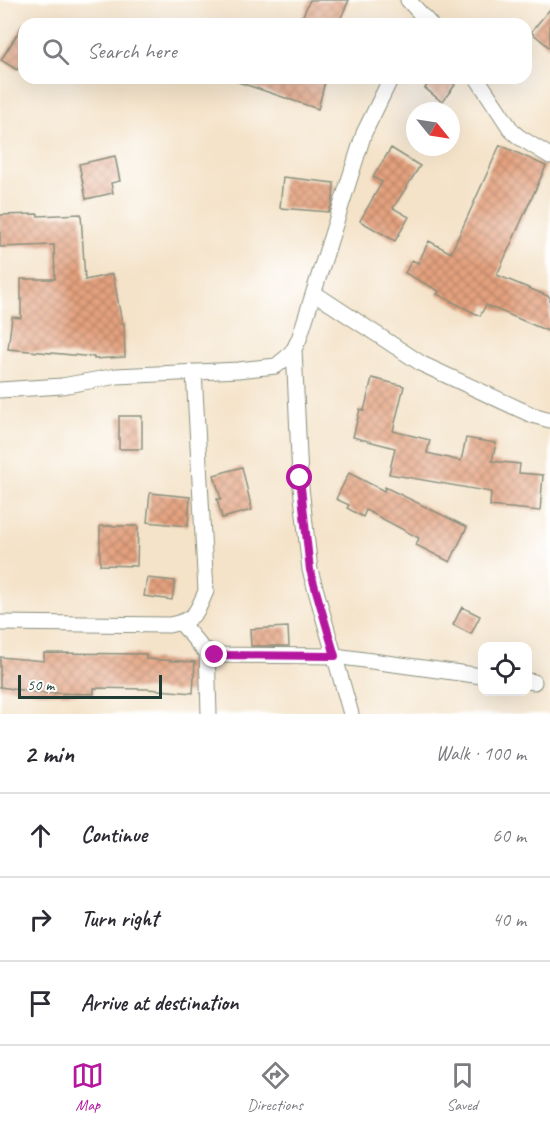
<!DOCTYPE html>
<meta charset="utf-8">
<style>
body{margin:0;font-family:Caveat,sans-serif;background:#f2f2f3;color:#2b2b33}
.controls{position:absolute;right:18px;bottom:18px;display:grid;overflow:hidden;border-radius:12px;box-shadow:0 6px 24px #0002}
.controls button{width:54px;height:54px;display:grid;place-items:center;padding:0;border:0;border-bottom:2px solid #e1e1e2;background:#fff;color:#2b2b33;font:30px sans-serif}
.compass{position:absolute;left:406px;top:102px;width:54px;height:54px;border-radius:50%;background:#fff;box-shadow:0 6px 24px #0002;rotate:120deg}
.scale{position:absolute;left:18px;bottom:15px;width:144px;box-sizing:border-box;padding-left:6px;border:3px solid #1f3d34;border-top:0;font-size:16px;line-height:21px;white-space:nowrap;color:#1f3d34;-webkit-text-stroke:4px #fff;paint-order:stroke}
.stop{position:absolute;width:18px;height:18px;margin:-14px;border:4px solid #b5179e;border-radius:50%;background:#fff}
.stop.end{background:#b5179e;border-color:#fff;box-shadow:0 2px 6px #0008}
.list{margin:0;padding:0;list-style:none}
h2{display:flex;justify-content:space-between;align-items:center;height:78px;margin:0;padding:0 24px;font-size:26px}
h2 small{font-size:20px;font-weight:400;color:#7c7c81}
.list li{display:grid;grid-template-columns:39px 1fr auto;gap:18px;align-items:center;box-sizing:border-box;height:84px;padding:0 24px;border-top:2px solid #e1e1e2}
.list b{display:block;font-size:22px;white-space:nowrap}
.list em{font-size:20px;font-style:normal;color:#7c7c81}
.icon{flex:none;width:33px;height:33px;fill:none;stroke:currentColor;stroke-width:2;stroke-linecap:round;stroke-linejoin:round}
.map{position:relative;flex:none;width:550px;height:714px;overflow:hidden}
.search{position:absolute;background:#fff;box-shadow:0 6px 24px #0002;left:18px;right:18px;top:18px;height:66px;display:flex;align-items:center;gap:15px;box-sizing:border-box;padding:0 21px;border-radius:18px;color:#7c7c81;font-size:22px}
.sheet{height:330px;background:#fff}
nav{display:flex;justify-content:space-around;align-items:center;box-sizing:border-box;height:84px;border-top:2px solid #e1e1e2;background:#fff;font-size:16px;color:#7c7c81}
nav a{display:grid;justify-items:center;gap:3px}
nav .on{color:#b5179e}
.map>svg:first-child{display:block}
.building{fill:url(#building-cross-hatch)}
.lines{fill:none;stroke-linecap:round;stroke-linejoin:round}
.minor-casing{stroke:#8a907e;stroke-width:17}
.minor{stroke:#fff;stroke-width:15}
.route{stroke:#b5179e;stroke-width:8}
</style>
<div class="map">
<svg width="550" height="714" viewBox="0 0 550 714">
<defs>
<pattern id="building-cross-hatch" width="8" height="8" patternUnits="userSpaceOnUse" patternTransform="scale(1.5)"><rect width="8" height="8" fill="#e4a17e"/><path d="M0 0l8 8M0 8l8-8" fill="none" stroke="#b88468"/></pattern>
</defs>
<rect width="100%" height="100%" fill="#fff"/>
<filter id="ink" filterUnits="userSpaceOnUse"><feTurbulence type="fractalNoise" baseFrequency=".0167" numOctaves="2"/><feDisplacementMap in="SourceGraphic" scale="12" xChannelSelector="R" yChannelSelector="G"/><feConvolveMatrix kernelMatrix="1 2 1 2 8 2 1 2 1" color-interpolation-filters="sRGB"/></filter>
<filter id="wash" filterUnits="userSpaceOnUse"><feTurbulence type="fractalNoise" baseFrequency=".008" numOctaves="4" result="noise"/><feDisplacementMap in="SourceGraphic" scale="24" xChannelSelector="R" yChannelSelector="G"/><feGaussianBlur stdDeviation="1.35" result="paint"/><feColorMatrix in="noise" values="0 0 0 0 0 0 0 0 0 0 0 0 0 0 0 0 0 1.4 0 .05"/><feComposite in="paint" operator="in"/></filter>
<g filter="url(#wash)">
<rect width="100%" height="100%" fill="#f4e3c9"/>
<g id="blocks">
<path class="building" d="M 310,0 L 349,0 L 338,24 L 299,24 Z
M 550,9 L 550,48 L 531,32 Z
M 24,23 L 24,59 L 17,70 L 1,60 Z
M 236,78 L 326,78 L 318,109 L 235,81 Z
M 432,78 L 447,78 L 455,85 L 442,102 L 425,88 Z
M 500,145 L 546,166 L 497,275 L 550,297 L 550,332 L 486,305 L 480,316 L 437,294 L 439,291 L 405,273 L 412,260 L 418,263 L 429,241 L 451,253 Z
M 391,148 L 420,166 L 393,208 L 409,217 L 395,241 L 360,221 L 382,182 L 373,177 Z
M 115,156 L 120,181 L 111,183 L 113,193 L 86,199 L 79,164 Z
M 283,177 L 334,183 L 333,199 L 329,212 L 280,208 Z
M 38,214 L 38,216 L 81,214 L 85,280 L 113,274 L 122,323 L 124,323 L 125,357 L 94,359 L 94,357 L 8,349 L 12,317 L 21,318 L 21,279 L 55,279 L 54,245 L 0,247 L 0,215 Z
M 372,378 L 404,386 L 393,431 L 430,440 L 427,453 L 461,461 L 466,438 L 496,443 L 492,461 L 520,464 L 519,473 L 543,475 L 540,511 L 490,506 L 491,492 L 389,474 L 395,448 L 353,437 L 360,409 L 364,411 Z
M 119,416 L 142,416 L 142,449 L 119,449 Z
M 242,467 L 252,510 L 222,518 L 217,499 L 221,499 L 214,475 Z
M 349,473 L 384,491 L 385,487 L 467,527 L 450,562 L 416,545 L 419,538 L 366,510 L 363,517 L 347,508 L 349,505 L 336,499 Z
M 150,493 L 190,497 L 188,526 L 147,522 Z
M 100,526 L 138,526 L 137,566 L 100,565 Z
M 147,578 L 175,581 L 172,600 L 144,596 Z
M 462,607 L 480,616 L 471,634 L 453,625 Z
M 288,627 L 289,646 L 251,646 L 250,629 Z
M 44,653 L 146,654 L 146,659 L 195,662 L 193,693 L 147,689 L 94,688 L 94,694 L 43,693 L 0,687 L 0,657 L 44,661 Z"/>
</g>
</g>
<g filter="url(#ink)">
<use href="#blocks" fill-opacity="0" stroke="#8a907e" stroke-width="1.5"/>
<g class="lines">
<defs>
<path id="minor" d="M 408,0 L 430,24
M 477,78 L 512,131 L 519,137 L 550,156
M 314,293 L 422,364 L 532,415 L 550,420
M 294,349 L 300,478 L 310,570 L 351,714
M 0,390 L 62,386 L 117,376 L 238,370 L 276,366 L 287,357 L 294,349 L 299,339 L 364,133 L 391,78
M 0,623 L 169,625 C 195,620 196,614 206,591 L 194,372
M 181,623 L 202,648 L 215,655 L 335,656 L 482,676
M 207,650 L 209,714
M 528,681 L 534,682"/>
</defs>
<use href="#minor" class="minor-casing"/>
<use href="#minor" class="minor"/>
</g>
</g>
<g class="lines" filter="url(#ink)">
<path class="route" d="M 215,655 L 335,656 L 310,570 L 300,478"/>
</g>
</svg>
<div class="controls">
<button><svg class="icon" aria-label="locate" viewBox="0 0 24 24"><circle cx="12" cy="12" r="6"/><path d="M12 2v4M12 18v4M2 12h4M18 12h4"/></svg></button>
</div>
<svg class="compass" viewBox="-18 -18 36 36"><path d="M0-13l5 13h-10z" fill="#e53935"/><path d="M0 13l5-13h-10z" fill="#7c7c81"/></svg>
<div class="scale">50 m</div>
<div class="stop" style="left:300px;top:478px"></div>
<div class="stop end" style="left:215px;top:655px"></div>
<div class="search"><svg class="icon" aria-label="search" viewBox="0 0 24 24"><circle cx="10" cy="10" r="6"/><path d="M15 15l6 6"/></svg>Search here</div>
</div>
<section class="sheet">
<h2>2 min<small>Walk · 100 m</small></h2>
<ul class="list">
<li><svg class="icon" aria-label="ahead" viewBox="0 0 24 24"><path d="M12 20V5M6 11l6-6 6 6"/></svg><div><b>Continue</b></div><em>60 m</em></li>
<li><svg class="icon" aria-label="right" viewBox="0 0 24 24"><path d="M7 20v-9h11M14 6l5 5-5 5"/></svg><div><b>Turn right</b></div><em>40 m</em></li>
<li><svg class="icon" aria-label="arrive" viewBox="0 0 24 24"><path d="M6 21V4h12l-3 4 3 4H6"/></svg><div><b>Arrive at destination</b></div></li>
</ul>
</section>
<nav>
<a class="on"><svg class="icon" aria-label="map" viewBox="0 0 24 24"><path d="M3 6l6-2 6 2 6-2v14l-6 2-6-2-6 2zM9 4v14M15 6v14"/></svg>Map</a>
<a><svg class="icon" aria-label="directions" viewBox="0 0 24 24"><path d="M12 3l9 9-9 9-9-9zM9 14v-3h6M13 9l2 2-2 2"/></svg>Directions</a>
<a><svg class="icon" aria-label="saved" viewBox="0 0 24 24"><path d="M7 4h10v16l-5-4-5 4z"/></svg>Saved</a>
</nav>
